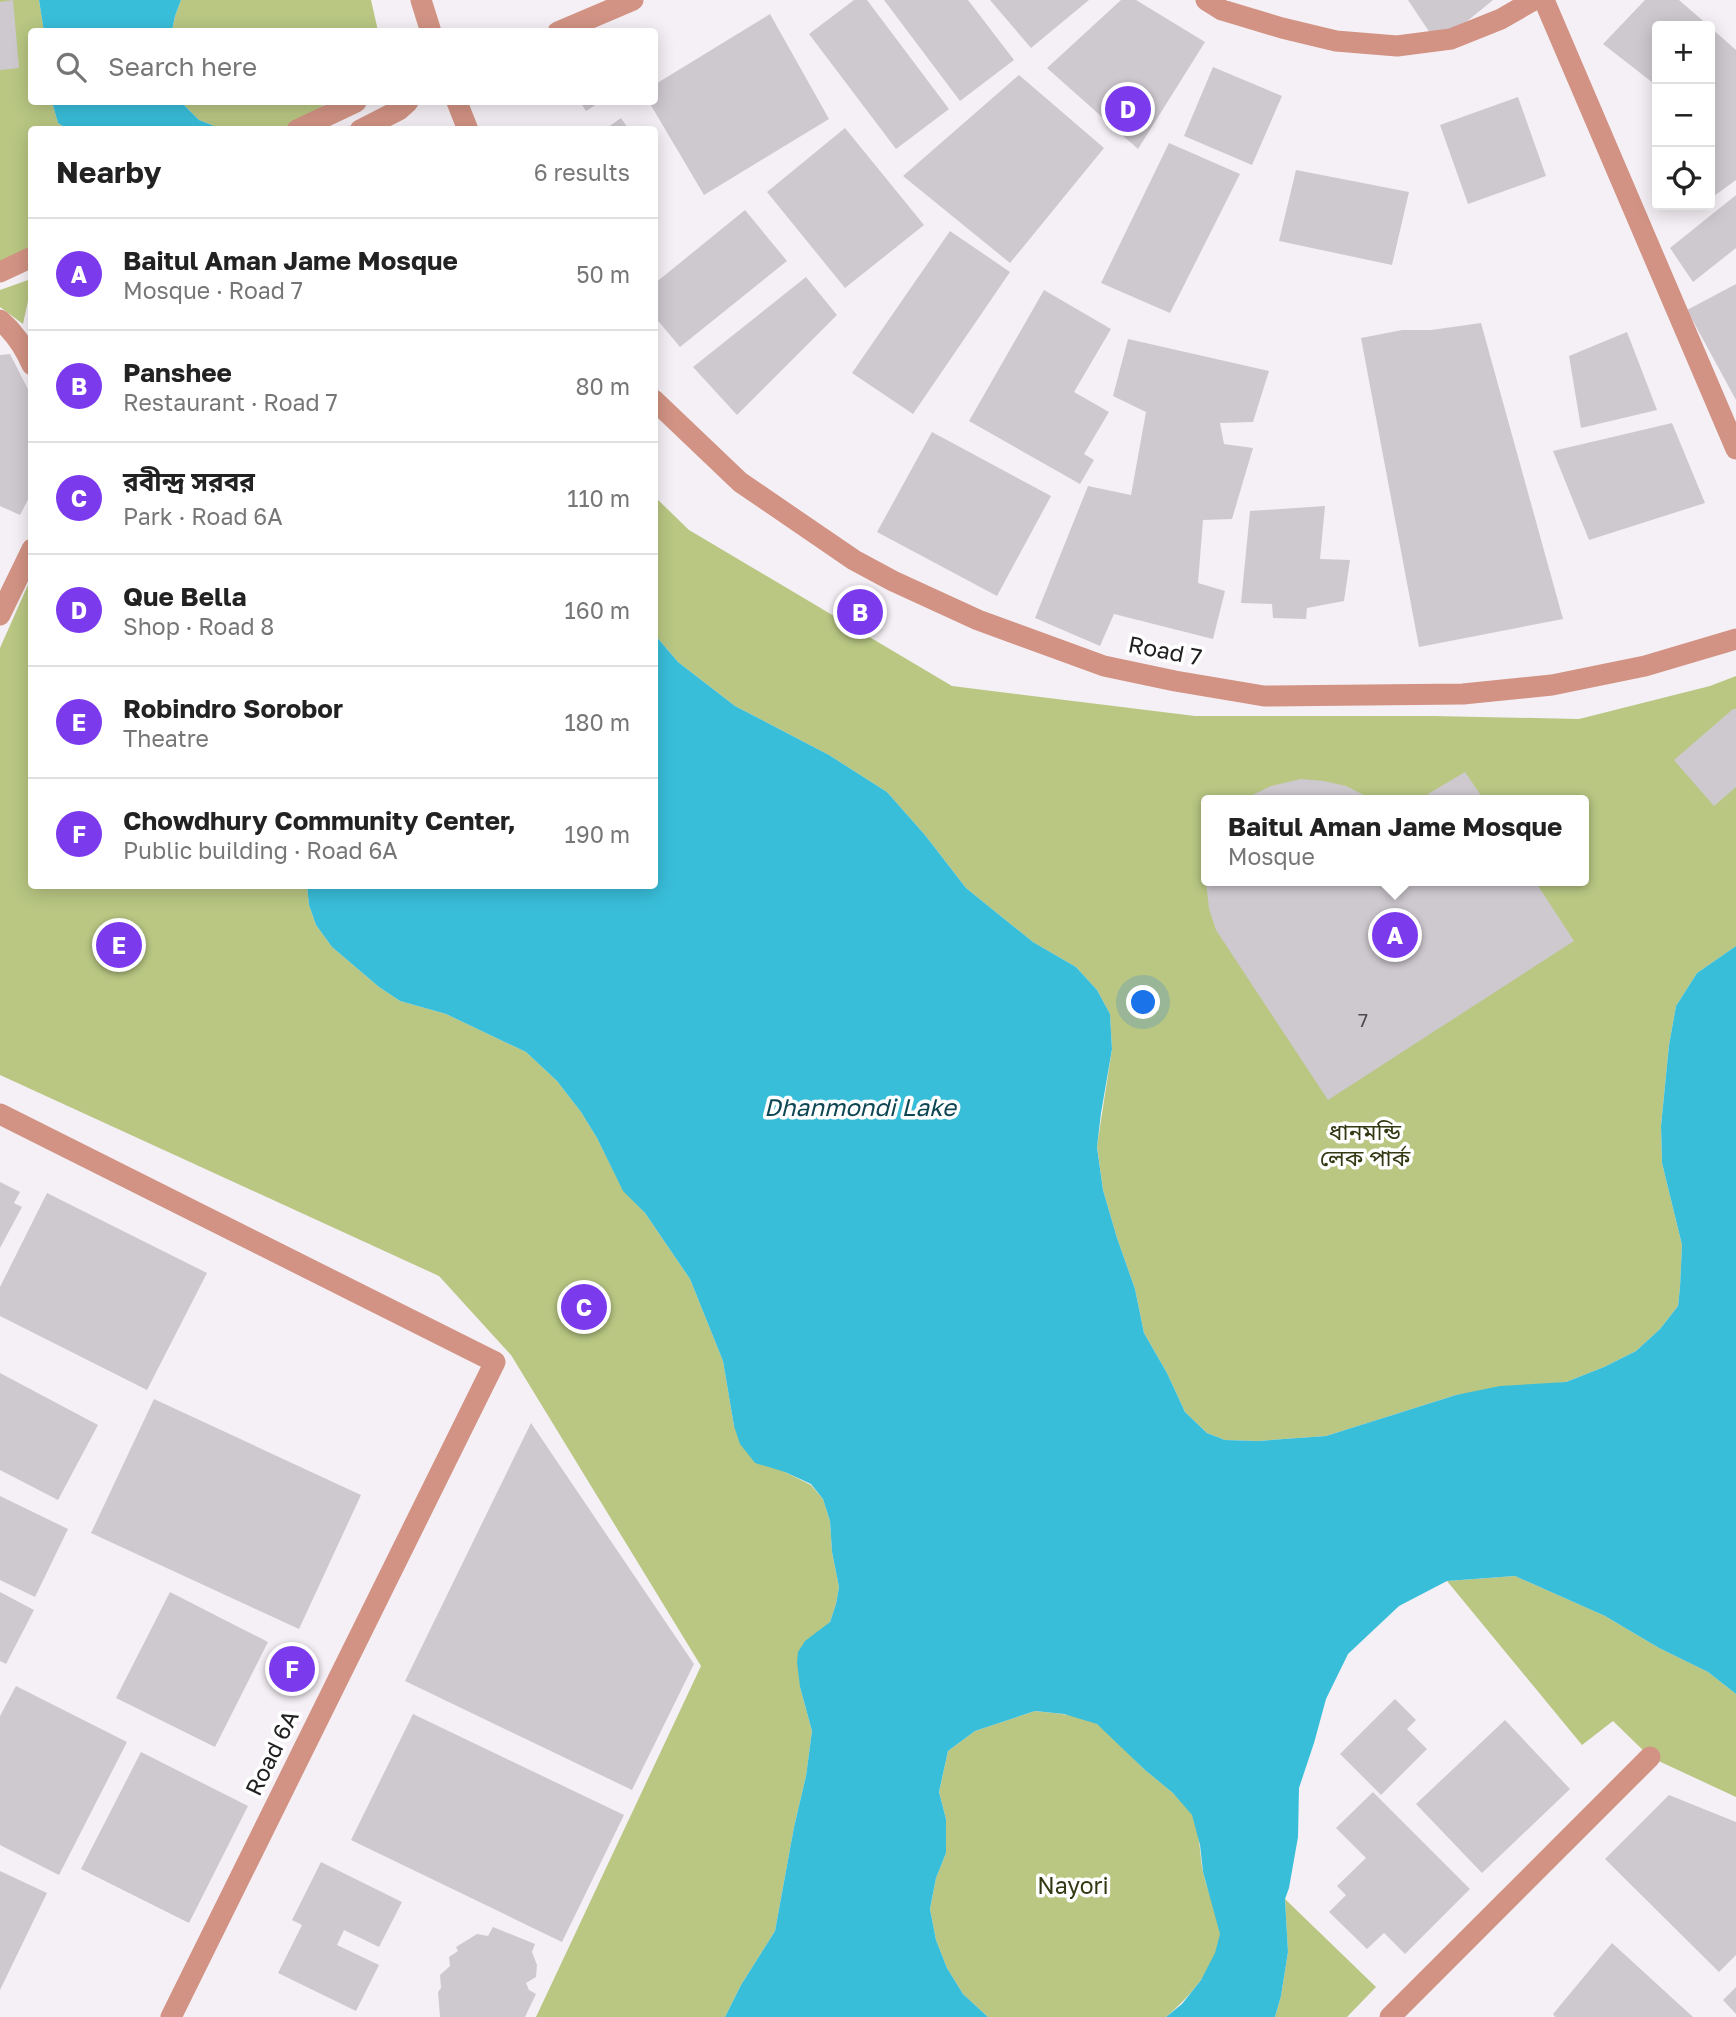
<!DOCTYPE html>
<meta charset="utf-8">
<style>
body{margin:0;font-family:"Golos Text","Noto Sans Bengali",sans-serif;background:#f2f2f2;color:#222}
.controls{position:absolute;right:21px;top:21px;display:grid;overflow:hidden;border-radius:7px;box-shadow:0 4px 18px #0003}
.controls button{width:63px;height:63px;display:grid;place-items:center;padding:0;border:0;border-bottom:2px solid #e0e0e0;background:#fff;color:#222;font:35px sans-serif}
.you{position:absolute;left:1144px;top:1003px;width:24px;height:24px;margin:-18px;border:5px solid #fff;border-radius:50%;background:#1a73e8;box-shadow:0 0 0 10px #1a73e833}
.badge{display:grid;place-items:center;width:46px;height:46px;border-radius:50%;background:#7c3aed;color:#fff;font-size:23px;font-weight:700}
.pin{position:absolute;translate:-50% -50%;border:4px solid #fff;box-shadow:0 2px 7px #0006}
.popup{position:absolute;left:1201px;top:795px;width:388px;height:91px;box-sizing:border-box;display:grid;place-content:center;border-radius:7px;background:#fff;filter:drop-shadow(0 2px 5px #0005);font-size:23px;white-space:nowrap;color:#767676}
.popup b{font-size:26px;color:#222}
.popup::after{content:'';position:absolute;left:50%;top:100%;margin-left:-14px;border:14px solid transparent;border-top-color:#fff}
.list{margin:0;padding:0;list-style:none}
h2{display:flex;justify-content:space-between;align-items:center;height:91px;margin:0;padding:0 28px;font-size:30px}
h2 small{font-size:23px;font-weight:400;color:#767676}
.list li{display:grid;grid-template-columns:46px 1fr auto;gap:21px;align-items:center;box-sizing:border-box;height:112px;padding:0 28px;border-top:2px solid #e0e0e0}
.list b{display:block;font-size:26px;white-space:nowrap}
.list p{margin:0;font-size:23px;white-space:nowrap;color:#767676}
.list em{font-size:23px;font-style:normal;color:#767676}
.icon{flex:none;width:38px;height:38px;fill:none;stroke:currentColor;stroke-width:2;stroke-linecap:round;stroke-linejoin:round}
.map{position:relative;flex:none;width:1736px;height:2017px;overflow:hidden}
.search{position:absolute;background:#fff;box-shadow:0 4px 18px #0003;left:28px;top:28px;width:630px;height:77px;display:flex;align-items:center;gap:18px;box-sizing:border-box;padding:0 24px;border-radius:7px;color:#767676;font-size:26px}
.panel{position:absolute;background:#fff;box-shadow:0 4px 18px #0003;left:28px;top:126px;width:630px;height:763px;border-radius:7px}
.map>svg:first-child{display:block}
.green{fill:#b9c783;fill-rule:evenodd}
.water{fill:#39beda}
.building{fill:#cec9cf}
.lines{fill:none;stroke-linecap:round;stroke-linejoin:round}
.minor{stroke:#d29384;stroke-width:21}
.labels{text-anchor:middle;stroke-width:7;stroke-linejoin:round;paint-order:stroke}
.number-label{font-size:19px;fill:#4d4a4d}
.street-label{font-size:23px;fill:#222022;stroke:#fff}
.park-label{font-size:23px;fill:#323913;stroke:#fff}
.water-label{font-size:24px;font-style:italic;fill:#0e4753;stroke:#fff}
</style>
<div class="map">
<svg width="1736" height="2017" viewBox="0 0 1736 2017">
<rect width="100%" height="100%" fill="#f5f0f5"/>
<path class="green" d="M 0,0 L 39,0 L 44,31 L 32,32 L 32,102 L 52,102 L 58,123 L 67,129 L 32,130 L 31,247 L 0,261 Z
M 181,0 L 371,0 L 378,31 L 172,32 L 175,16 Z
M 181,102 L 329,102 L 284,130 L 222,129 L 199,120 Z
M 31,279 L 31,287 L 23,324 L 0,307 L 0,290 Z
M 654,496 L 689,530 L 952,686 L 1195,716 L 1434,716 L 1579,719 L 1710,686 L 1736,676 L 1736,946 L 1697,973 L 1676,1006 L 1669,1045 L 1661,1126 L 1662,1163 L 1682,1245 L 1680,1287 L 1678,1306 L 1660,1329 L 1636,1351 L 1604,1367 L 1566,1382 L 1456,1395 L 1326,1436 L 1258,1441 L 1225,1440 L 1207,1433 L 1185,1412 L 1167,1373 L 1144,1333 L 1135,1289 L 1117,1238 L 1103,1190 L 1097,1146 L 1112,1049 L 1110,1014 L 1097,990 L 1076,967 L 1033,942 L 966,888 L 925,835 L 887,792 L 829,755 L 735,706 L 678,662 L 655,635 ZM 1206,800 L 1584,800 L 1584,881 L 1206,881 Z
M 31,578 L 32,886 L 307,886 L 309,905 L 316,925 L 332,947 L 379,987 L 400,1001 L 446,1014 L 526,1052 L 557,1081 L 581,1112 L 597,1138 L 623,1190 L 645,1213 L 690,1279 L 723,1361 L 734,1426 L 785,1472 L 811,1485 L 823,1499 L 830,1521 L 832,1552 L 839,1587 L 836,1604 L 830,1622 L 818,1632 L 800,1687 L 812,1731 L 806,1776 L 794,1827 L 775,1931 L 741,1985 L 725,2017 L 536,2017 L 701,1666 L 511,1355 L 439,1276 L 0,1075 L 0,648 Z
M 1515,1576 L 1605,1616 L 1659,1648 L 1708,1672 L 1736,1694 L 1736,1797 L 1650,1757 L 1613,1721 L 1582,1745 L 1447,1581 Z
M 1035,1711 C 1052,1713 1084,1715 1097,1724 C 1113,1735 1130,1756 1144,1769 C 1160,1783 1179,1795 1191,1813 C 1201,1830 1199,1857 1204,1876 C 1208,1894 1219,1914 1220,1933 C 1221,1962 1187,2000 1166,2017 L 988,2017 L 963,1994 L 947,1968 L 936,1940 L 930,1909 L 936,1878 L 946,1853 L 946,1819 L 939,1792 L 948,1751 L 975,1731 Z
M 1285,1899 L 1376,1987 L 1347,2017 L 1275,2017 L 1281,1996 L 1288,1952 Z"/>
<path class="water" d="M 39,0 L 181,0 L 175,16 L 172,31 L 44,32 Z
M 52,102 L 181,102 L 199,120 L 222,129 L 67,129 L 58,123 Z
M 655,635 L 678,662 L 735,706 L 829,755 L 887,792 L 925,835 L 966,888 L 1033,942 L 1076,967 L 1097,990 L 1110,1014 L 1112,1049 L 1101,1113 L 1097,1147 L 1103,1190 L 1117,1238 L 1135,1289 L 1144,1333 L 1167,1373 L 1185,1412 L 1207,1433 L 1225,1440 L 1258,1441 L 1326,1436 L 1456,1395 L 1500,1386 L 1566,1382 L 1604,1367 L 1636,1351 L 1660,1329 L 1678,1306 L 1680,1287 L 1682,1245 L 1662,1163 L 1661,1126 L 1669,1045 L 1676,1006 L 1697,973 L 1736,946 L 1736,1694 L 1708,1672 L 1659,1648 L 1605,1616 L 1515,1576 L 1447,1581 L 1399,1606 L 1348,1654 L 1326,1699 L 1314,1743 L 1299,1788 L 1298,1837 L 1289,1888 L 1285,1899 L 1288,1952 L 1281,1996 L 1275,2017 L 1166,2017 L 1182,2004 L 1201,1980 L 1215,1953 L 1220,1934 L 1203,1872 L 1200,1845 L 1192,1815 L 1173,1793 L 1145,1770 L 1097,1724 L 1064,1714 L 1035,1711 L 975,1731 L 948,1751 L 939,1792 L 946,1819 L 946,1853 L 936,1878 L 930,1909 L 936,1940 L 947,1968 L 963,1994 L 988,2017 L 725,2017 L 741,1985 L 775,1931 L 794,1827 L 806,1776 L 812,1731 L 800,1687 L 797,1662 L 798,1652 L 805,1641 L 830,1622 L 836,1604 L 839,1587 L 832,1552 L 830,1521 L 823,1499 L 811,1484 L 785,1472 L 755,1463 L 740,1444 L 734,1426 L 723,1361 L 690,1279 L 645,1213 L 623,1191 L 597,1138 L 581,1112 L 557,1081 L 526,1052 L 446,1014 L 400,1001 L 379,987 L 332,947 L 316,925 L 309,905 L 307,886 L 654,886 Z"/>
<path class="building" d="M 13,0 L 19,68 L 0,70 L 0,2 Z
M 854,0 L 867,0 L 949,109 L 896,149 L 809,34 Z
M 884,0 L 968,0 L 1014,60 L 960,101 Z
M 990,0 L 1089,0 L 1031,48 Z
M 1121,0 L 1136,0 L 1205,42 L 1138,149 L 1047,68 Z
M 1408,0 L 1493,0 L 1438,45 Z
M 1645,0 L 1679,0 L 1709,26 L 1657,26 L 1657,86 L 1603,44 Z
M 770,14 L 829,119 L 704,195 L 649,102 L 654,102 L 654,85 Z
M 1710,27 L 1736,50 L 1736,180 L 1714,196 L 1710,192 Z
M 1213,67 L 1282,96 L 1252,165 L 1184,136 Z
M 1019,75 L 1104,148 L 1010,263 L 903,176 Z
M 1518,97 L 1546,176 L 1468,204 L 1440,125 Z
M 580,102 L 600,102 L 586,111 Z
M 621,118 L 629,130 L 604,130 Z
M 845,128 L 924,225 L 845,288 L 767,192 Z
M 1169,143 L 1240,174 L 1170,313 L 1101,283 Z
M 1296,170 L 1409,192 L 1392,265 L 1279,241 Z
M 1736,195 L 1736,248 L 1693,282 L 1670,248 Z
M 745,210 L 787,261 L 680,347 L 654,316 L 654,284 Z
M 950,231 L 1010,272 L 913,414 L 852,373 Z
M 806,277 L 837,315 L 737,415 L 693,367 Z
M 1736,284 L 1736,400 L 1687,310 Z
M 1044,290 L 1111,329 L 1074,392 L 1109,412 L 1084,454 L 1094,460 L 1080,484 L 969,421 Z
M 1481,323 L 1563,619 L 1419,647 L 1361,338 L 1402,330 L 1431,330 Z
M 1627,332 L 1657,410 L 1581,428 L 1569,356 Z
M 1128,339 L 1269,371 L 1253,422 L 1220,423 L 1224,444 L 1253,448 L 1232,519 L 1203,520 L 1198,583 L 1225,591 L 1213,639 L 1114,614 L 1100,646 L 1035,618 L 1088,486 L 1131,495 L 1146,412 L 1113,396 Z
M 10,354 L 32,397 L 32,492 L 20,515 L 0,506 L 0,355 Z
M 1672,423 L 1705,503 L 1589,540 L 1553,451 Z
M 932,432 L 1051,496 L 997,596 L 877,532 Z
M 1325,506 L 1320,559 L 1350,560 L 1344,601 L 1307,608 L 1306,619 L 1273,618 L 1272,604 L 1241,603 L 1250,511 Z
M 1733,709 L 1736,709 L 1736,787 L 1714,806 L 1674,760 Z
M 1465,772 L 1484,800 L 1418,800 Z
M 1301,779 L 1324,781 L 1346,786 L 1362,794 L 1369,800 L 1242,800 L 1271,786 Z
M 1206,881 L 1535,881 L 1574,941 L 1328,1100 L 1216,930 L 1209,909 Z
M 0,1182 L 20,1192 L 14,1203 L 22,1207 L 0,1248 Z
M 47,1193 L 207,1273 L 147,1390 L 0,1316 L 0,1287 Z
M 0,1373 L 98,1425 L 58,1500 L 0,1470 Z
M 154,1399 L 361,1495 L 299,1629 L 91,1533 Z
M 531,1423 L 694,1664 L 632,1790 L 405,1681 Z
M 0,1496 L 68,1529 L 35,1597 L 0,1580 Z
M 0,1592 L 34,1610 L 6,1664 L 0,1661 Z
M 170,1592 L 268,1642 L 215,1747 L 116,1698 Z
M 16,1686 L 127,1742 L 59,1875 L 0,1845 L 0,1716 Z
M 1395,1699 L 1416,1720 L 1407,1729 L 1427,1749 L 1381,1795 L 1340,1754 Z
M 413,1714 L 624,1815 L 562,1942 L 351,1840 Z
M 1505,1720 L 1570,1789 L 1482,1873 L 1416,1804 Z
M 141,1752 L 248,1806 L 189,1923 L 81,1869 Z
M 1373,1792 L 1470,1889 L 1405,1954 L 1384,1933 L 1367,1949 L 1329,1912 L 1346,1895 L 1337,1886 L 1366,1858 L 1336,1828 Z
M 1669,1795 L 1736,1822 L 1736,1955 L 1719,1972 L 1605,1859 Z
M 321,1862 L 402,1902 L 379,1947 L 344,1930 L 337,1945 L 379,1965 L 356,2011 L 278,1973 L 302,1925 L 292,1920 Z
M 0,1871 L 47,1893 L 0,1990 Z
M 493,1927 L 535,1944 L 532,1952 L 537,1965 L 536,1977 L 526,1983 L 529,1990 L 536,1994 L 525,2017 L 440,2017 L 438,1992 L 441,1988 L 440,1975 L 450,1966 L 449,1957 L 458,1951 L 456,1947 L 477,1934 L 488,1936 Z
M 1612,1943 L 1693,2017 L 1555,2017 L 1553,2014 Z
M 1736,1987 L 1736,2014 L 1723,2000 Z"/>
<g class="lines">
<path class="minor" d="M 421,0 L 431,32
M 1206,0 L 1222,10 L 1282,28 L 1336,41 L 1397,46 L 1451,39 L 1501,19 L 1534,0
M 1544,0 L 1736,449
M 558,32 L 633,0
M 457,102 L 468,130
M 297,130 L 356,102
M 360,130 L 399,110 L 408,102
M 0,272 L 32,257
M 0,320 C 15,333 24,346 32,365
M 654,400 L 740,482 L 854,560 L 893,581 L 978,620 L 1104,666 L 1175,681 L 1264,696 L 1463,694 L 1552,685 L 1645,666 L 1736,639
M 0,615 L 32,549
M 0,1114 L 495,1362 L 171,2017
M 1390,2017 L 1650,1757"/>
</g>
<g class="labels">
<g class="number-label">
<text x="1363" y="1027">7</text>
</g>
<g class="street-label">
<text transform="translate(1165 651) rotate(11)" y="8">Road 7</text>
<text transform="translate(272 1753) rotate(-64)" y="8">Road 6A</text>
</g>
<g class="park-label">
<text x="1365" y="1140">ধানমন্ডি<tspan x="1365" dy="26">লেক পার্ক</tspan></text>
<text x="1073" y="1894">Nayori</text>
</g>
<g class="water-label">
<text x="860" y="1116">Dhanmondi Lake</text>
</g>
</g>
</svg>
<div class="controls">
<button>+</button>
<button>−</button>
<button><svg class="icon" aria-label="locate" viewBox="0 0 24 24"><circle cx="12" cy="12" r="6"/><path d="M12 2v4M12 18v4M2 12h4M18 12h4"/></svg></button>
</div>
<div class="you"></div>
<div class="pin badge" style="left:1395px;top:935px">A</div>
<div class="popup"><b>Baitul Aman Jame Mosque</b>Mosque</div>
<div class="pin badge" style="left:860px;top:612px">B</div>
<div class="pin badge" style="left:584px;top:1307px">C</div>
<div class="pin badge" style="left:1128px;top:109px">D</div>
<div class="pin badge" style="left:119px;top:945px">E</div>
<div class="pin badge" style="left:292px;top:1669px">F</div>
<div class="search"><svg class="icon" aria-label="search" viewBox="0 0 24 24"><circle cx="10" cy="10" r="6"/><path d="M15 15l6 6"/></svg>Search here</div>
<section class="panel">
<h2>Nearby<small>6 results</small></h2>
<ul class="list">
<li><span class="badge">A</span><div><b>Baitul Aman Jame Mosque</b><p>Mosque · Road 7</p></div><em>50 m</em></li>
<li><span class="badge">B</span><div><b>Panshee</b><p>Restaurant · Road 7</p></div><em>80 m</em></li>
<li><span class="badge">C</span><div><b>রবীন্দ্র সরবর</b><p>Park · Road 6A</p></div><em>110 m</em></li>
<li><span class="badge">D</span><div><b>Que Bella</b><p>Shop · Road 8</p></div><em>160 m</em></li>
<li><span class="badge">E</span><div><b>Robindro Sorobor</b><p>Theatre</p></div><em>180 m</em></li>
<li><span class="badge">F</span><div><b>Chowdhury Community Center,</b><p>Public building · Road 6A</p></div><em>190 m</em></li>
</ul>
</section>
</div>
